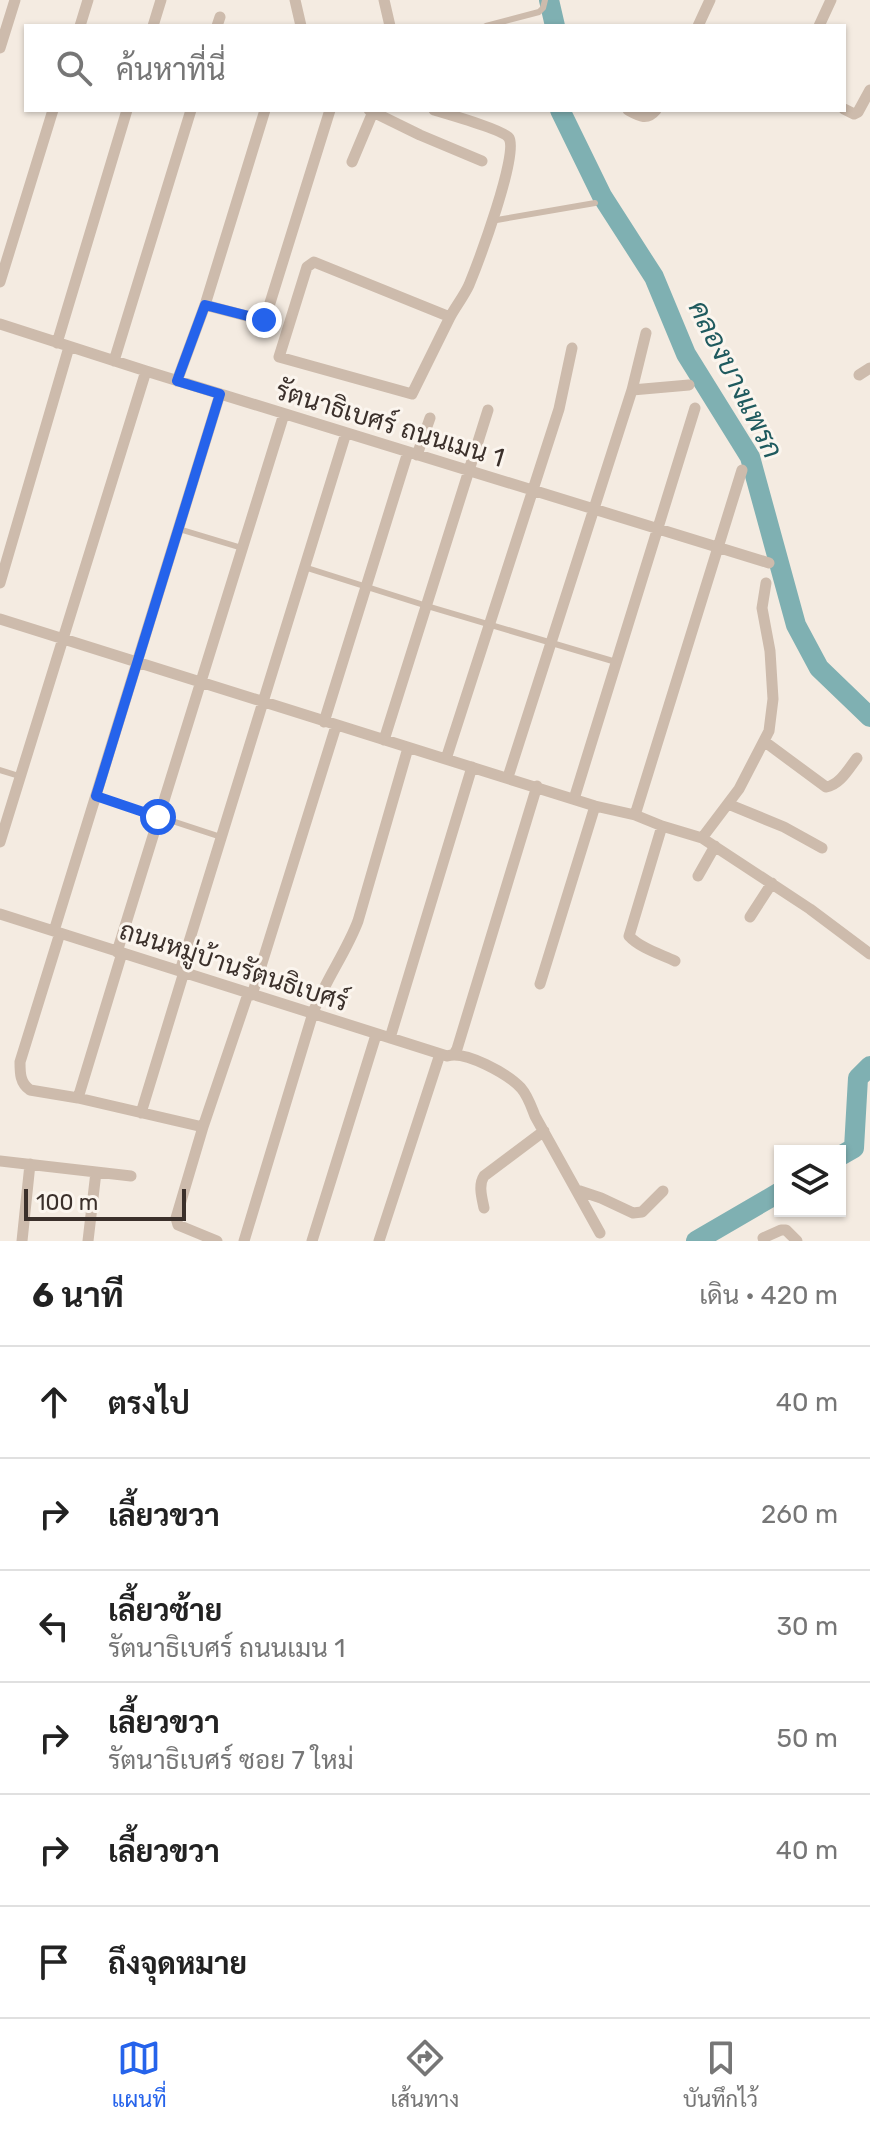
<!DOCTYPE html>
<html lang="th">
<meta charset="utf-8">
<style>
body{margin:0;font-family:Rubik,Sarabun,sans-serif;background:#f2f2f2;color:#222}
.controls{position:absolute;right:24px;bottom:24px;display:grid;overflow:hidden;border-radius:0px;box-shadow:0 2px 6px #0004}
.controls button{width:72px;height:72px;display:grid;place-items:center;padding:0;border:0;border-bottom:2px solid #e0e0e0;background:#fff;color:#222;font:40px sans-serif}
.scale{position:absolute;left:24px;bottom:20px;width:162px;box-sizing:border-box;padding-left:8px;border:4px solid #3b302b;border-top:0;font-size:22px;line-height:28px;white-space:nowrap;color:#3b302b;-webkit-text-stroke:6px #fbf5ee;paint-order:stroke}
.stop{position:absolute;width:24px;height:24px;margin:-18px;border:6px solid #2563eb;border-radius:50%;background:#fff}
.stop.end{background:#2563eb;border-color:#fff;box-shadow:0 2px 8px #0008}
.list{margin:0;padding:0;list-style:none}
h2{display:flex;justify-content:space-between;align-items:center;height:104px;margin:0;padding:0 32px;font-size:34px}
h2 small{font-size:26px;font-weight:400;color:#767676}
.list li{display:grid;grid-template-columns:52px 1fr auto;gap:24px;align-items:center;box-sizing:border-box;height:112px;padding:0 32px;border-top:2px solid #e0e0e0}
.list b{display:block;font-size:30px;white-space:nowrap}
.list p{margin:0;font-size:26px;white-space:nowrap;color:#767676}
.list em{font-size:26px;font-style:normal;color:#767676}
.icon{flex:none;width:44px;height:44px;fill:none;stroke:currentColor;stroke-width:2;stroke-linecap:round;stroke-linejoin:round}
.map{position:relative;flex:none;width:870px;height:1241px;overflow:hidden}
.search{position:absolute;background:#fff;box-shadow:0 2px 6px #0004;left:24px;right:24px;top:24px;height:88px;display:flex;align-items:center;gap:20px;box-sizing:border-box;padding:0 28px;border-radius:0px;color:#767676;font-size:30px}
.sheet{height:776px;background:#fff}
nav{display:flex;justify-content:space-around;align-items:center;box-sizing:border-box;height:112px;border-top:2px solid #e0e0e0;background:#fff;font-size:22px;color:#767676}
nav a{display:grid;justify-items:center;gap:4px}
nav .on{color:#2563eb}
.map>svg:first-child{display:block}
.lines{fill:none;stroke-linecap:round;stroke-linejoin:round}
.river{stroke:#7fb0b2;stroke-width:20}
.service{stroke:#cdbbac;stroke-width:6}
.minor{stroke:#cdbbac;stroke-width:11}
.route{stroke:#2563eb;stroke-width:10}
.labels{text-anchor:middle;stroke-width:6;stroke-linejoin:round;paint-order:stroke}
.street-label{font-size:26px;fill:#3b302b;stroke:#fbf5ee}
.water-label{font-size:28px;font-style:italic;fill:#1f5a5e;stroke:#fbf5ee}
</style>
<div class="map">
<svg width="870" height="1241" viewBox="0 0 870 1241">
<rect width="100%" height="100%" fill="#f4ebe1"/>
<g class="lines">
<path class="river" d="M 549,0 L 555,26
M 560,110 L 602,196 L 654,277 L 686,354 L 750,457 L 796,625 L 819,668 L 870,717
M 840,1156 L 854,1148 L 858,1078 L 870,1066
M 696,1241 L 780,1192"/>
<path class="service" d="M 486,26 L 539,12 L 543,8 L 545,0
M 491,221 L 595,203
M 179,529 L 242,548
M 304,567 L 427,606 L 616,662
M 0,770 L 19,776
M 96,796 L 221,837"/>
<path class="minor" d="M 295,0 L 301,26
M 384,0 L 390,26
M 80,26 L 88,0
M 153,26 L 161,0
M 217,26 L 220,17
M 698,26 L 710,0
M 819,26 L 831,0
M 0,48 L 15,0
M 844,109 L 854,114 L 858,112 L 870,90
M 369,110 L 420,135 L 482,161
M 434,110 C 447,114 504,130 509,138 C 519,154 478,263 469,285 C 464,296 456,306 450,317 L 314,262 L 307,267 L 279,357 L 412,394 L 450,317
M 628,110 C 639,116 647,121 656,110
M 352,162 L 373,112
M 0,282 L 53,110
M 205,305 L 262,320 L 265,319 L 330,110
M 0,324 L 146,371 L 769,563
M 57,343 L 127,110
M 114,361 L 191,110
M 859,375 L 870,368
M 177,381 L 205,305 L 265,110
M 632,390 L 646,333
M 417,455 L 430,418
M 0,583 L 69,347
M 0,619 L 595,806 L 635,815 L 662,826 L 702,838 L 739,789 L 769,731 L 773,699 L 770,651 L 762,608 L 766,583
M 324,722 L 408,452
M 384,740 L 488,410
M 765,742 L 826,787 C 840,785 849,768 857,758
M 446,759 L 559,409 L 572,348
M 508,777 L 632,390 L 689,385
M 574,799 L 695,408
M 728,804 L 784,827 L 822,848
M 635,815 L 742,470
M 662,826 L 629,936 C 640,948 660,954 675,961
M 702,838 L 810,909 L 870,954
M 0,842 L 146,371
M 698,876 L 715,846
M 0,914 L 447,1056 C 465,1050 508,1074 521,1088 C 528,1096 531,1106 535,1116 L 600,1233
M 750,917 L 772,883
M 54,931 L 220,394
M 60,933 L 20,1062 C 20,1073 20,1083 30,1090 L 78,1098 L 203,1127
M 117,952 L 284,414
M 180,971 L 346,433
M 540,984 L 595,806
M 252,995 L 336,726
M 390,1038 L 472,767
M 454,1054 L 457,1049 L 537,786
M 78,1098 L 122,953
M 141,1113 L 184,972
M 0,1161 L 131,1176
M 577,1190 L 601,1198 L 633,1213 L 642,1212 L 663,1191
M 484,1208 C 482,1198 478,1185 484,1176 L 544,1131
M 763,1238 L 781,1230 L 786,1230 L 797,1241
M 22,1241 L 30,1164
M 88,1241 L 96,1172
M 217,1241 L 178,1225 L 176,1218 L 203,1127 L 248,994
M 244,1241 L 313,1013 C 325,980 346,953 358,921 L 408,748
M 312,1241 L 376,1035
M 379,1241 L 440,1054"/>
</g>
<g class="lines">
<path class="route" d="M 158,817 L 96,796 L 220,394 L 177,381 L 205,305 L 264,320"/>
</g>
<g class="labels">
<g class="street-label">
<text transform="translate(390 424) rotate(17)" y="9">รัตนาธิเบศร์ ถนนเมน 1</text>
<text transform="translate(234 966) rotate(18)" y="9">ถนนหมู่บ้านรัตนธิเบศร์</text>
</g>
<g class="water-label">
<text transform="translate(736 379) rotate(63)" y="10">คลองบางแพรก</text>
</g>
</g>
</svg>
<div class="controls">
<button><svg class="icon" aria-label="layers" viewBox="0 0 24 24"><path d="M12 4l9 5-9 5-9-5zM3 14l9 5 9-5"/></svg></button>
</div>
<div class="scale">100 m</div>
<div class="stop" style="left:158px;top:817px"></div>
<div class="stop end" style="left:264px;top:320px"></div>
<div class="search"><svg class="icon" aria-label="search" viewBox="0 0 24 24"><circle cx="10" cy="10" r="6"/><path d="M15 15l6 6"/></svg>ค้นหาที่นี่</div>
</div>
<section class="sheet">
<h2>6 นาที<small>เดิน · 420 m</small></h2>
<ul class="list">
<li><svg class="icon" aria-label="ahead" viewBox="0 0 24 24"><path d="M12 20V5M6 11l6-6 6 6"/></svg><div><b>ตรงไป</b></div><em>40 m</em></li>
<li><svg class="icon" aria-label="right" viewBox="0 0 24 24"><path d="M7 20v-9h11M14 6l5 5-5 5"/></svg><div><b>เลี้ยวขวา</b></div><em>260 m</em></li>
<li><svg class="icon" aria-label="left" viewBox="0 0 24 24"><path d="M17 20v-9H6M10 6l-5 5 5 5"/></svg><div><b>เลี้ยวซ้าย</b><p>รัตนาธิเบศร์ ถนนเมน 1</p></div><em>30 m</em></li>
<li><svg class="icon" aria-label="right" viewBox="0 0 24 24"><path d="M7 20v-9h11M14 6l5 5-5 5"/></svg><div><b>เลี้ยวขวา</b><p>รัตนาธิเบศร์ ซอย 7 ใหม่</p></div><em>50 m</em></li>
<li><svg class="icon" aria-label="right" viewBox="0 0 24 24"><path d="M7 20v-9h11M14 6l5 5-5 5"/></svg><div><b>เลี้ยวขวา</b></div><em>40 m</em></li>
<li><svg class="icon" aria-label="arrive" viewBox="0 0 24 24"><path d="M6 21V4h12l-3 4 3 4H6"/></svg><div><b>ถึงจุดหมาย</b></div></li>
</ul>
</section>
<nav>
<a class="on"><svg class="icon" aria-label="map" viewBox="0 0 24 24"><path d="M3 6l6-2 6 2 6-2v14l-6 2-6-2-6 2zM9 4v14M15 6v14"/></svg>แผนที่</a>
<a><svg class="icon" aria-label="directions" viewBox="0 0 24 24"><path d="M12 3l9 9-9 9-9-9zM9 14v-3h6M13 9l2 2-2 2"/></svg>เส้นทาง</a>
<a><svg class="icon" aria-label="saved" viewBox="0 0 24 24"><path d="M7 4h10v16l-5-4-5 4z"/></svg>บันทึกไว้</a>
</nav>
